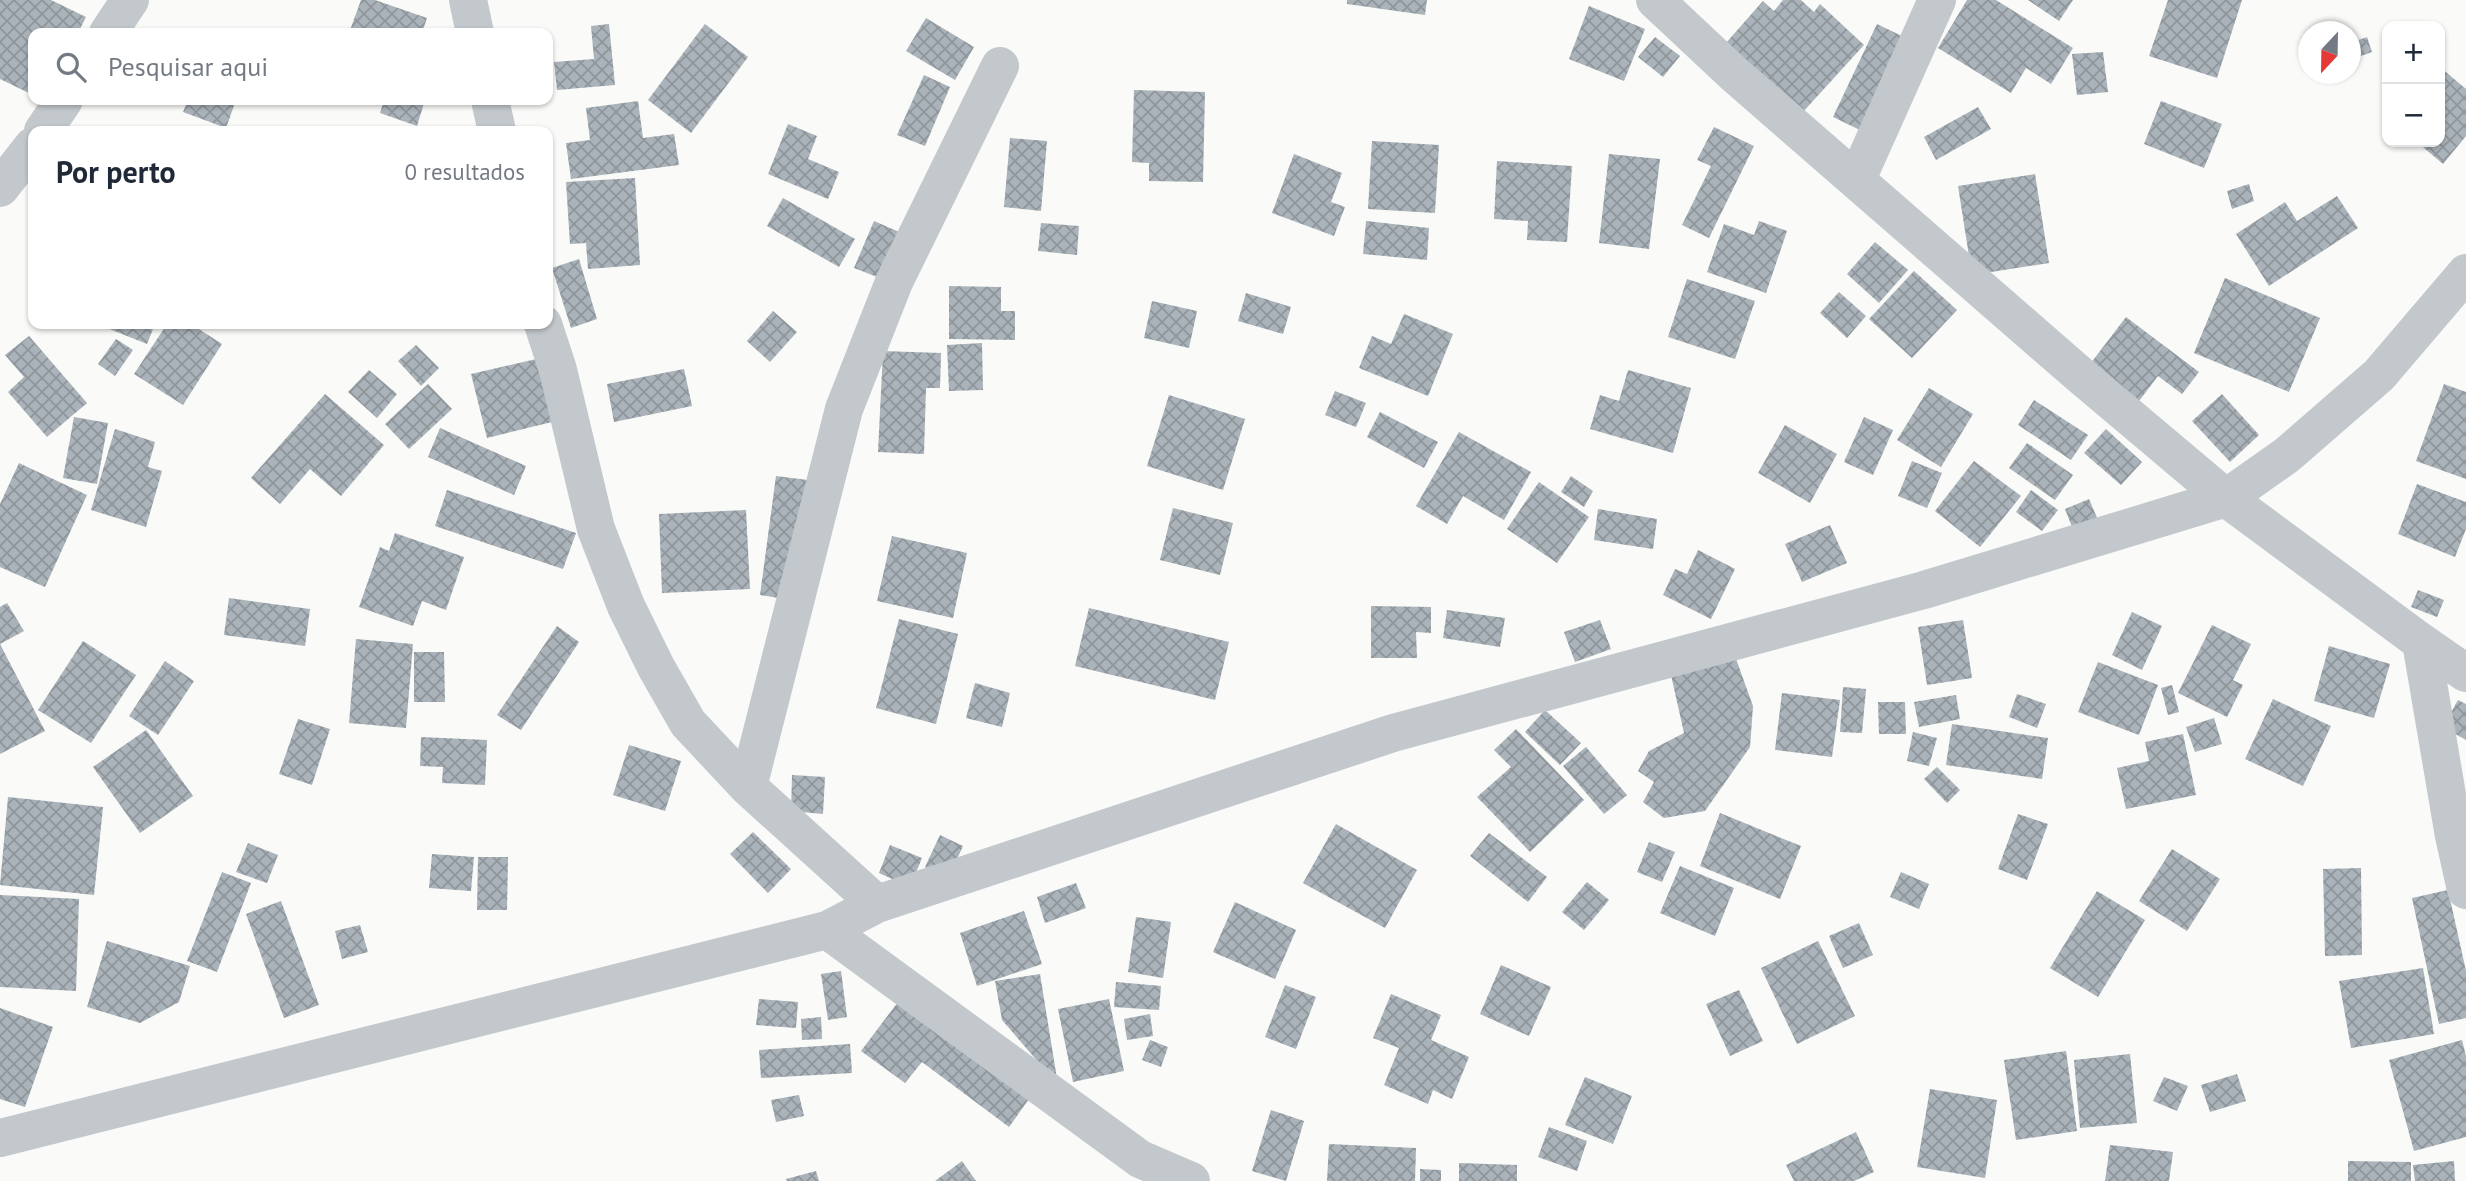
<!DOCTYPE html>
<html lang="pt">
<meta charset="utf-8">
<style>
body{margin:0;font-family:"PT Sans",sans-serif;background:#f6f6f7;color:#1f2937}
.controls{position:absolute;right:21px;top:21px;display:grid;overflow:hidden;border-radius:14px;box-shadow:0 2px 5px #0004}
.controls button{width:63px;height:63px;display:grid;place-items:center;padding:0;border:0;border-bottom:2px solid #e0e1e3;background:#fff;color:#1f2937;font:35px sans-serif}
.compass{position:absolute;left:2298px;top:21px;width:63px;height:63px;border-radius:50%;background:#fff;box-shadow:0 2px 5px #0004;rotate:202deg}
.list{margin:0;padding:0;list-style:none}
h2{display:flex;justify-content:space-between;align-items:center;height:91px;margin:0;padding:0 28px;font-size:30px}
h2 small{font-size:23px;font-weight:400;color:#747a83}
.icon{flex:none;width:38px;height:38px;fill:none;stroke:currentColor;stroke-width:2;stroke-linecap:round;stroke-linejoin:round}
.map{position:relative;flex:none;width:2466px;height:1181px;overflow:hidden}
.search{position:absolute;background:#fff;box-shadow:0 2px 5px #0004;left:28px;top:28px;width:525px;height:77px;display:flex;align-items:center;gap:18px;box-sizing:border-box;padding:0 24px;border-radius:14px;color:#747a83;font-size:26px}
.panel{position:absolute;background:#fff;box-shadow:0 2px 5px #0004;left:28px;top:126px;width:525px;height:203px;border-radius:14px}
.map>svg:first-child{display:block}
.building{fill:url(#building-cross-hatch)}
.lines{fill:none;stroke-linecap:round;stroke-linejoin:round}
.minor{stroke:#c3c8cc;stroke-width:38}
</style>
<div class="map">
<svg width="2466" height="1181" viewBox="0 0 2466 1181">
<defs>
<pattern id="building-cross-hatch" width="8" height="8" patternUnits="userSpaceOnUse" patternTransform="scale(1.75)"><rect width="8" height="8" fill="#aab3b9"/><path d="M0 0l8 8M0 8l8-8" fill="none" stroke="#8e969c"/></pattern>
</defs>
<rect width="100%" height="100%" fill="#fafaf8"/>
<path class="building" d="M 0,0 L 51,0 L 86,17 L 78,33 L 33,33 L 33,95 L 0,79 Z
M 361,0 L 375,0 L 427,18 L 422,33 L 349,33 Z
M 1347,0 L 1427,0 L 1425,15 L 1347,4 Z
M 1783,0 L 1801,0 L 1814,12 L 1820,4 L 1864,45 L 1802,113 L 1725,44 L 1763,1 L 1774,11 Z
M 1967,0 L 1996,0 L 2073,48 L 2051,84 L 2026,68 L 2011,93 L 1938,48 Z
M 2028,0 L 2073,0 L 2059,21 Z
M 2168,0 L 2242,0 L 2217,78 L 2149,56 Z
M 1589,6 L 1645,29 L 1624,81 L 1569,59 Z
M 926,18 L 974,47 L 955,80 L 906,51 Z
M 609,24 L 615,85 L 557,90 L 554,62 L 594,59 L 591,26 Z
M 705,24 L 748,57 L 691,133 L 648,100 Z
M 1877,24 L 1906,38 L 1862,131 L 1833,117 Z
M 1655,37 L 1680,56 L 1663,77 L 1638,57 Z
M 2367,37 L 2372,52 L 2350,60 L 2350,43 Z
M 2103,52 L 2108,92 L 2077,95 L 2072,54 Z
M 2440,67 L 2466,89 L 2466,136 L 2443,164 L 2417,142 L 2440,142 Z
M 924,75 L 950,87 L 925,146 L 897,135 Z
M 1134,90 L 1205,92 L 1203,182 L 1149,181 L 1149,163 L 1132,162 Z
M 188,100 L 236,100 L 226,128 L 183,112 Z
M 384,100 L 425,100 L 417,126 L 380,113 Z
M 638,101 L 643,138 L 674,134 L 679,165 L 571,179 L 566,143 L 590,140 L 586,108 Z
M 2161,101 L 2222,124 L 2204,168 L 2144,144 Z
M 1978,107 L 1991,129 L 1936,160 L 1924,137 Z
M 788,124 L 817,136 L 808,159 L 839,172 L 828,199 L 768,174 Z
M 1714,127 L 1754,146 L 1709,238 L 1682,225 L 1711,166 L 1697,160 Z
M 1010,138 L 1047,141 L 1041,211 L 1004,207 Z
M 1372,141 L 1439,145 L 1435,213 L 1368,209 Z
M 1294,154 L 1342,173 L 1331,202 L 1345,207 L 1334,236 L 1272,213 Z
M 1609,154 L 1660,159 L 1649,249 L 1599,243 Z
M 1497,161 L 1572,166 L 1567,242 L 1527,240 L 1528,221 L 1494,219 Z
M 2035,174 L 2049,263 L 1972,275 L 1958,186 Z
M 635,178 L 640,265 L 588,269 L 586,243 L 570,244 L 566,182 Z
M 2249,184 L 2254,201 L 2232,209 L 2227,191 Z
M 2337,196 L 2358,228 L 2269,286 L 2236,234 L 2285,202 L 2297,221 Z
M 783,198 L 855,239 L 839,267 L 767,226 Z
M 874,221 L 904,234 L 885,280 L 854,268 Z
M 1366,221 L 1429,228 L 1427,260 L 1363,254 Z
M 1759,221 L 1787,231 L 1766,293 L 1707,272 L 1724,224 L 1754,235 Z
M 1041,223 L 1079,226 L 1077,255 L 1038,251 Z
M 1875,242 L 1908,270 L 1879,303 L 1847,274 Z
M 579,259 L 597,319 L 571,328 L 552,268 Z
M 1914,271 L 1957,310 L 1912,358 L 1869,319 Z
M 2225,278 L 2320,318 L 2289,392 L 2194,353 Z
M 1687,279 L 1755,301 L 1735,359 L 1668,337 Z
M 949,286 L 1001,287 L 1001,311 L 1015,311 L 1015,340 L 949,339 Z
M 1839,292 L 1866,316 L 1847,338 L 1820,313 Z
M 1246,293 L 1291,307 L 1283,334 L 1238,321 Z
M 1152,301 L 1197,311 L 1189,348 L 1144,338 Z
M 773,311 L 797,332 L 770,362 L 747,341 Z
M 1404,314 L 1453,334 L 1428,396 L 1359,368 L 1372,336 L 1391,344 Z
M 2126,317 L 2199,372 L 2182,394 L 2158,376 L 2133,409 L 2084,372 Z
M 97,324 L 155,324 L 147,344 Z
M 167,324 L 191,324 L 222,344 L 183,405 L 134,374 Z
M 29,336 L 87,403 L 47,437 L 8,392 L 24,377 L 5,355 Z
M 116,339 L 133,350 L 115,376 L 98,364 Z
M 982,343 L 983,390 L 949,391 L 947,345 Z
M 416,345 L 439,368 L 421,386 L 398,361 Z
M 883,351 L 941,353 L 940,388 L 926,388 L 924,454 L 878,452 Z
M 545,357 L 560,420 L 487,438 L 471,374 Z
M 684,369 L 692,406 L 614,422 L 607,384 Z
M 369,370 L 397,394 L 377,418 L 348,392 Z
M 1628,370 L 1691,388 L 1673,453 L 1590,429 L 1600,395 L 1619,401 Z
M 428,384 L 452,409 L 409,449 L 385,424 Z
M 2444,384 L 2466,392 L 2466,479 L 2416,461 Z
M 1929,388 L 1973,414 L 1941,467 L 1897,440 Z
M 1335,391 L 1366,403 L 1356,427 L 1325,415 Z
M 325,394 L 384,445 L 341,496 L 310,469 L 280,504 L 251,478 Z
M 2222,394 L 2259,435 L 2230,462 L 2192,421 Z
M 1169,395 L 1245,419 L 1223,490 L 1147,466 Z
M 2034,400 L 2088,435 L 2071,460 L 2018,425 Z
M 1380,412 L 1438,442 L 1424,468 L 1367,437 Z
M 74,417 L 108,423 L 97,484 L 63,478 Z
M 1864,417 L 1893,430 L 1873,475 L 1844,462 Z
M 1785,425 L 1837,454 L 1810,503 L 1758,473 Z
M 440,428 L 526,466 L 514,495 L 428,457 Z
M 115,429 L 155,442 L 148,467 L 162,471 L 146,527 L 91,510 Z
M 2106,429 L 2142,462 L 2121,485 L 2084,453 Z
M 1459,432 L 1531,472 L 1504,520 L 1463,496 L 1447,524 L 1416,506 Z
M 2027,443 L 2073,475 L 2055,500 L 2009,468 Z
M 1912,461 L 1942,473 L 1927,508 L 1898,496 Z
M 1974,461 L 2021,496 L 1980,547 L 1935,511 Z
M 19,463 L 87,495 L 45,587 L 0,567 L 0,504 Z
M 776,476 L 808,480 L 791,600 L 760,595 Z
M 1571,476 L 1593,491 L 1584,507 L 1561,492 Z
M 1539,482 L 1589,517 L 1557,563 L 1507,529 Z
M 2417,484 L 2466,502 L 2466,529 L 2455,557 L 2398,534 Z
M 447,490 L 576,533 L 563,569 L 435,526 Z
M 2031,490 L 2058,510 L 2042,531 L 2016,512 Z
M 2089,499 L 2101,527 L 2076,537 L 2065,509 Z
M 1173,508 L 1233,523 L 1220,575 L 1160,560 Z
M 1598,509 L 1657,519 L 1653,549 L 1594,540 Z
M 746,510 L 750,589 L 662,593 L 659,514 Z
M 1830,525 L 1847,563 L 1802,582 L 1785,544 Z
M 395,533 L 464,557 L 446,610 L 422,601 L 413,626 L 359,607 L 380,547 L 389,551 Z
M 892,536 L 967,553 L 953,618 L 877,601 Z
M 1698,550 L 1735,569 L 1711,619 L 1663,595 L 1675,569 L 1687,574 Z
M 2418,590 L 2444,600 L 2437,617 L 2411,607 Z
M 229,598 L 310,609 L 305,646 L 224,635 Z
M 7,603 L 24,631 L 0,644 L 45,731 L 0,754 L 0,607 Z
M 1371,606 L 1431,607 L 1431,633 L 1416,632 L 1417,658 L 1371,658 Z
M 1089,608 L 1229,642 L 1215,700 L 1075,666 Z
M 1447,610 L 1505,618 L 1500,647 L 1443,638 Z
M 2132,612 L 2162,626 L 2142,670 L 2112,655 Z
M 899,619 L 958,634 L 936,724 L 876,708 Z
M 1600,620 L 1611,649 L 1575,662 L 1564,632 Z
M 1963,620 L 1972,678 L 1927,685 L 1918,627 Z
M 2212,625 L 2251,644 L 2233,680 L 2243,685 L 2227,717 L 2178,693 Z
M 557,626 L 579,642 L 521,730 L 497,715 Z
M 356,639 L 413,644 L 406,728 L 349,723 Z
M 83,641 L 136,675 L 91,743 L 38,710 Z
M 1731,645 L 1753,706 L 1750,747 L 1705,811 L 1664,818 L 1643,802 L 1654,782 L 1638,771 L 1649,751 L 1684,733 L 1671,675 Z
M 2329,646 L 2390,664 L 2374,718 L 2314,701 Z
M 414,652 L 444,652 L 445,702 L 414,702 Z
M 165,661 L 194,681 L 158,735 L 129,716 Z
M 2098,662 L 2158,685 L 2139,735 L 2078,712 Z
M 975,683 L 1010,693 L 1002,727 L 966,718 Z
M 2172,685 L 2179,712 L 2168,715 L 2161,688 Z
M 1843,687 L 1866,689 L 1862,733 L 1840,732 Z
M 1782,693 L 1840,700 L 1832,757 L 1775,750 Z
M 2017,694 L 2046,704 L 2037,728 L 2009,717 Z
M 1956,695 L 1960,719 L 1919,727 L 1914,702 Z
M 2273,699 L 2331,726 L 2303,786 L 2245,759 Z
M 2458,700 L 2466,704 L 2466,740 L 2443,727 Z
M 1878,702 L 1905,702 L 1906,734 L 1879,734 Z
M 1545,710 L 1581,743 L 1560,765 L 1525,732 Z
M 2214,718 L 2222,744 L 2195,752 L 2186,727 Z
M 298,719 L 330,729 L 312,785 L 279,774 Z
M 1952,724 L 2048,738 L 2042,779 L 1946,765 Z
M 1516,729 L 1584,800 L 1530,852 L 1477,797 L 1511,767 L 1494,750 Z
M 146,730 L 193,796 L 140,833 L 93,767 Z
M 1913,732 L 1937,738 L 1929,766 L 1907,761 Z
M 2183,734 L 2196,795 L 2126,809 L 2117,768 L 2149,761 L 2145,742 Z
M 421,737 L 487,740 L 485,785 L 442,783 L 443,767 L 420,766 Z
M 629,745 L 681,761 L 665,811 L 613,795 Z
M 1586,747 L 1627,795 L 1604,814 L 1563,766 Z
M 1937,767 L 1960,790 L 1947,803 L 1924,779 Z
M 792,775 L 825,777 L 823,814 L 791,811 Z
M 8,797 L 103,807 L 94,895 L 0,885 Z
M 1720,813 L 1801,846 L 1780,899 L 1700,866 Z
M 2018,814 L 2048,824 L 2027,880 L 1998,869 Z
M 1336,824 L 1417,870 L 1385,928 L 1303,883 Z
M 753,832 L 791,869 L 768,893 L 730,854 Z
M 1489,833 L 1547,877 L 1528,902 L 1470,856 Z
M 940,835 L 963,846 L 948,879 L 925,867 Z
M 1649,842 L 1675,852 L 1662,882 L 1637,872 Z
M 248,843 L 278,855 L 267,883 L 236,872 Z
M 890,845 L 922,858 L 910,887 L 879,873 Z
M 2172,849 L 2220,879 L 2187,931 L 2139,901 Z
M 432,854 L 474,857 L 471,891 L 429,888 Z
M 478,857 L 508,857 L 507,910 L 477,910 Z
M 1680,866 L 1734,888 L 1715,936 L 1660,913 Z
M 2361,868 L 2362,955 L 2325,956 L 2323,869 Z
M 222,872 L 251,883 L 217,972 L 187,961 Z
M 1901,872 L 1929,884 L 1919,909 L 1890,897 Z
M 1587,882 L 1609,900 L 1584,930 L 1562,912 Z
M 1076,883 L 1086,908 L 1045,923 L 1037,897 Z
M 2448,890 L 2466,971 L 2466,1018 L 2439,1024 L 2412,898 Z
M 2097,891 L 2145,920 L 2098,997 L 2050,968 Z
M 0,895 L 79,899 L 76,991 L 0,987 Z
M 281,901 L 319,1005 L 284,1018 L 246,914 Z
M 1235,902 L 1296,930 L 1275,979 L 1213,952 Z
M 1024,911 L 1042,964 L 977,986 L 960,933 Z
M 1136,917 L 1171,922 L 1163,978 L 1128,972 Z
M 1859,923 L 1873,955 L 1843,968 L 1829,936 Z
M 360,925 L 368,952 L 342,959 L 335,931 Z
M 107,941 L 190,966 L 179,1002 L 140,1023 L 87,1007 Z
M 1818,941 L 1855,1016 L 1797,1044 L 1761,968 Z
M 1501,965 L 1551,987 L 1529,1036 L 1480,1014 Z
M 2423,968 L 2434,1034 L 2351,1048 L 2339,981 Z
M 841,971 L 847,1017 L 828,1020 L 821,974 Z
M 1040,974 L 1058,1085 L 1002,1020 L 995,981 Z
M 1116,982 L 1161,986 L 1159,1010 L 1114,1007 Z
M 1285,985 L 1316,997 L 1296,1049 L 1265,1037 Z
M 1739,990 L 1763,1041 L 1730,1056 L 1706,1004 Z
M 1391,994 L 1441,1015 L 1431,1040 L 1469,1057 L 1452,1099 L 1433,1090 L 1428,1104 L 1384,1085 L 1399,1048 L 1373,1038 Z
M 759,999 L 798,1002 L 796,1028 L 756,1025 Z
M 1109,999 L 1124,1071 L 1073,1082 L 1058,1009 Z
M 898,1002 L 1029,1099 L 1009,1127 L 922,1062 L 905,1083 L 861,1051 Z
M 0,1008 L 53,1027 L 25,1107 L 0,1099 Z
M 1150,1014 L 1153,1036 L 1127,1040 L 1124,1019 Z
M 821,1017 L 822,1039 L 802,1040 L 801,1019 Z
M 1150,1040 L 1168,1047 L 1161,1067 L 1142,1060 Z
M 2462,1040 L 2466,1056 L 2466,1137 L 2414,1151 L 2389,1060 Z
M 850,1044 L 852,1073 L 761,1078 L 759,1050 Z
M 2066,1051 L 2077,1131 L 2016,1140 L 2004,1060 Z
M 2130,1054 L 2137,1123 L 2080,1128 L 2074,1060 Z
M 2237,1074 L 2246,1101 L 2210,1112 L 2201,1085 Z
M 1585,1077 L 1632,1096 L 1613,1144 L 1565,1125 Z
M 2164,1077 L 2188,1086 L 2177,1111 L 2153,1101 Z
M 1930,1089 L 1997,1100 L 1985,1178 L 1917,1167 Z
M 799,1095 L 804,1116 L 776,1122 L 771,1100 Z
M 1271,1110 L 1304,1121 L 1286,1181 L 1252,1171 Z
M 1549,1127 L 1587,1141 L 1577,1171 L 1538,1157 Z
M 1856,1132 L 1874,1172 L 1854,1181 L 1794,1181 L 1786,1165 Z
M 1329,1144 L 1416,1148 L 1415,1181 L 1327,1181 Z
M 2110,1145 L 2173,1152 L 2169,1181 L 2105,1181 Z
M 962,1161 L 976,1181 L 935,1181 Z
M 2348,1161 L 2411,1162 L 2411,1181 L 2348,1181 Z
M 2454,1161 L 2455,1181 L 2415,1181 L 2413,1165 Z
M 1459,1163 L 1517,1165 L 1517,1181 L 1459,1181 Z
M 1420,1169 L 1441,1170 L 1441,1181 L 1420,1181 Z
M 816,1171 L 819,1181 L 787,1181 L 786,1179 Z"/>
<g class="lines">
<path class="minor" d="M 468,0 L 475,33
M 1655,0 L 1734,74 L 2080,375 L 2226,498 L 2421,642 L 2466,673
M 108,33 L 130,0
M 490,100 L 497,131
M 43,131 L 64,100
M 1857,179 L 1937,0
M 0,188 L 33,146
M 543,324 L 558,370 L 596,529 L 626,606 L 656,667 L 688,723 L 748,787 L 877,904
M 2421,642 L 2454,836 L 2466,890
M 748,787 L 844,409 L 894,282 L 1000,66
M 827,930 L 1140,1159 L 1191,1181
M 0,1138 L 827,930 L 877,904 L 1393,733 L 1924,590 L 2226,498 L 2287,455 L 2379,375 L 2466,273"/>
</g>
</svg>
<div class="controls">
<button>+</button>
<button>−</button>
</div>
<svg class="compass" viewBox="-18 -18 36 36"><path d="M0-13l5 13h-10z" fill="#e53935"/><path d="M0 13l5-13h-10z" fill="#747a83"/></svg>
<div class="search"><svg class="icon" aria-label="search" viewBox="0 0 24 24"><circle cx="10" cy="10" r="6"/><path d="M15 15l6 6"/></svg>Pesquisar aqui</div>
<section class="panel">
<h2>Por perto<small>0 resultados</small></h2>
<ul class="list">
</ul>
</section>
</div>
